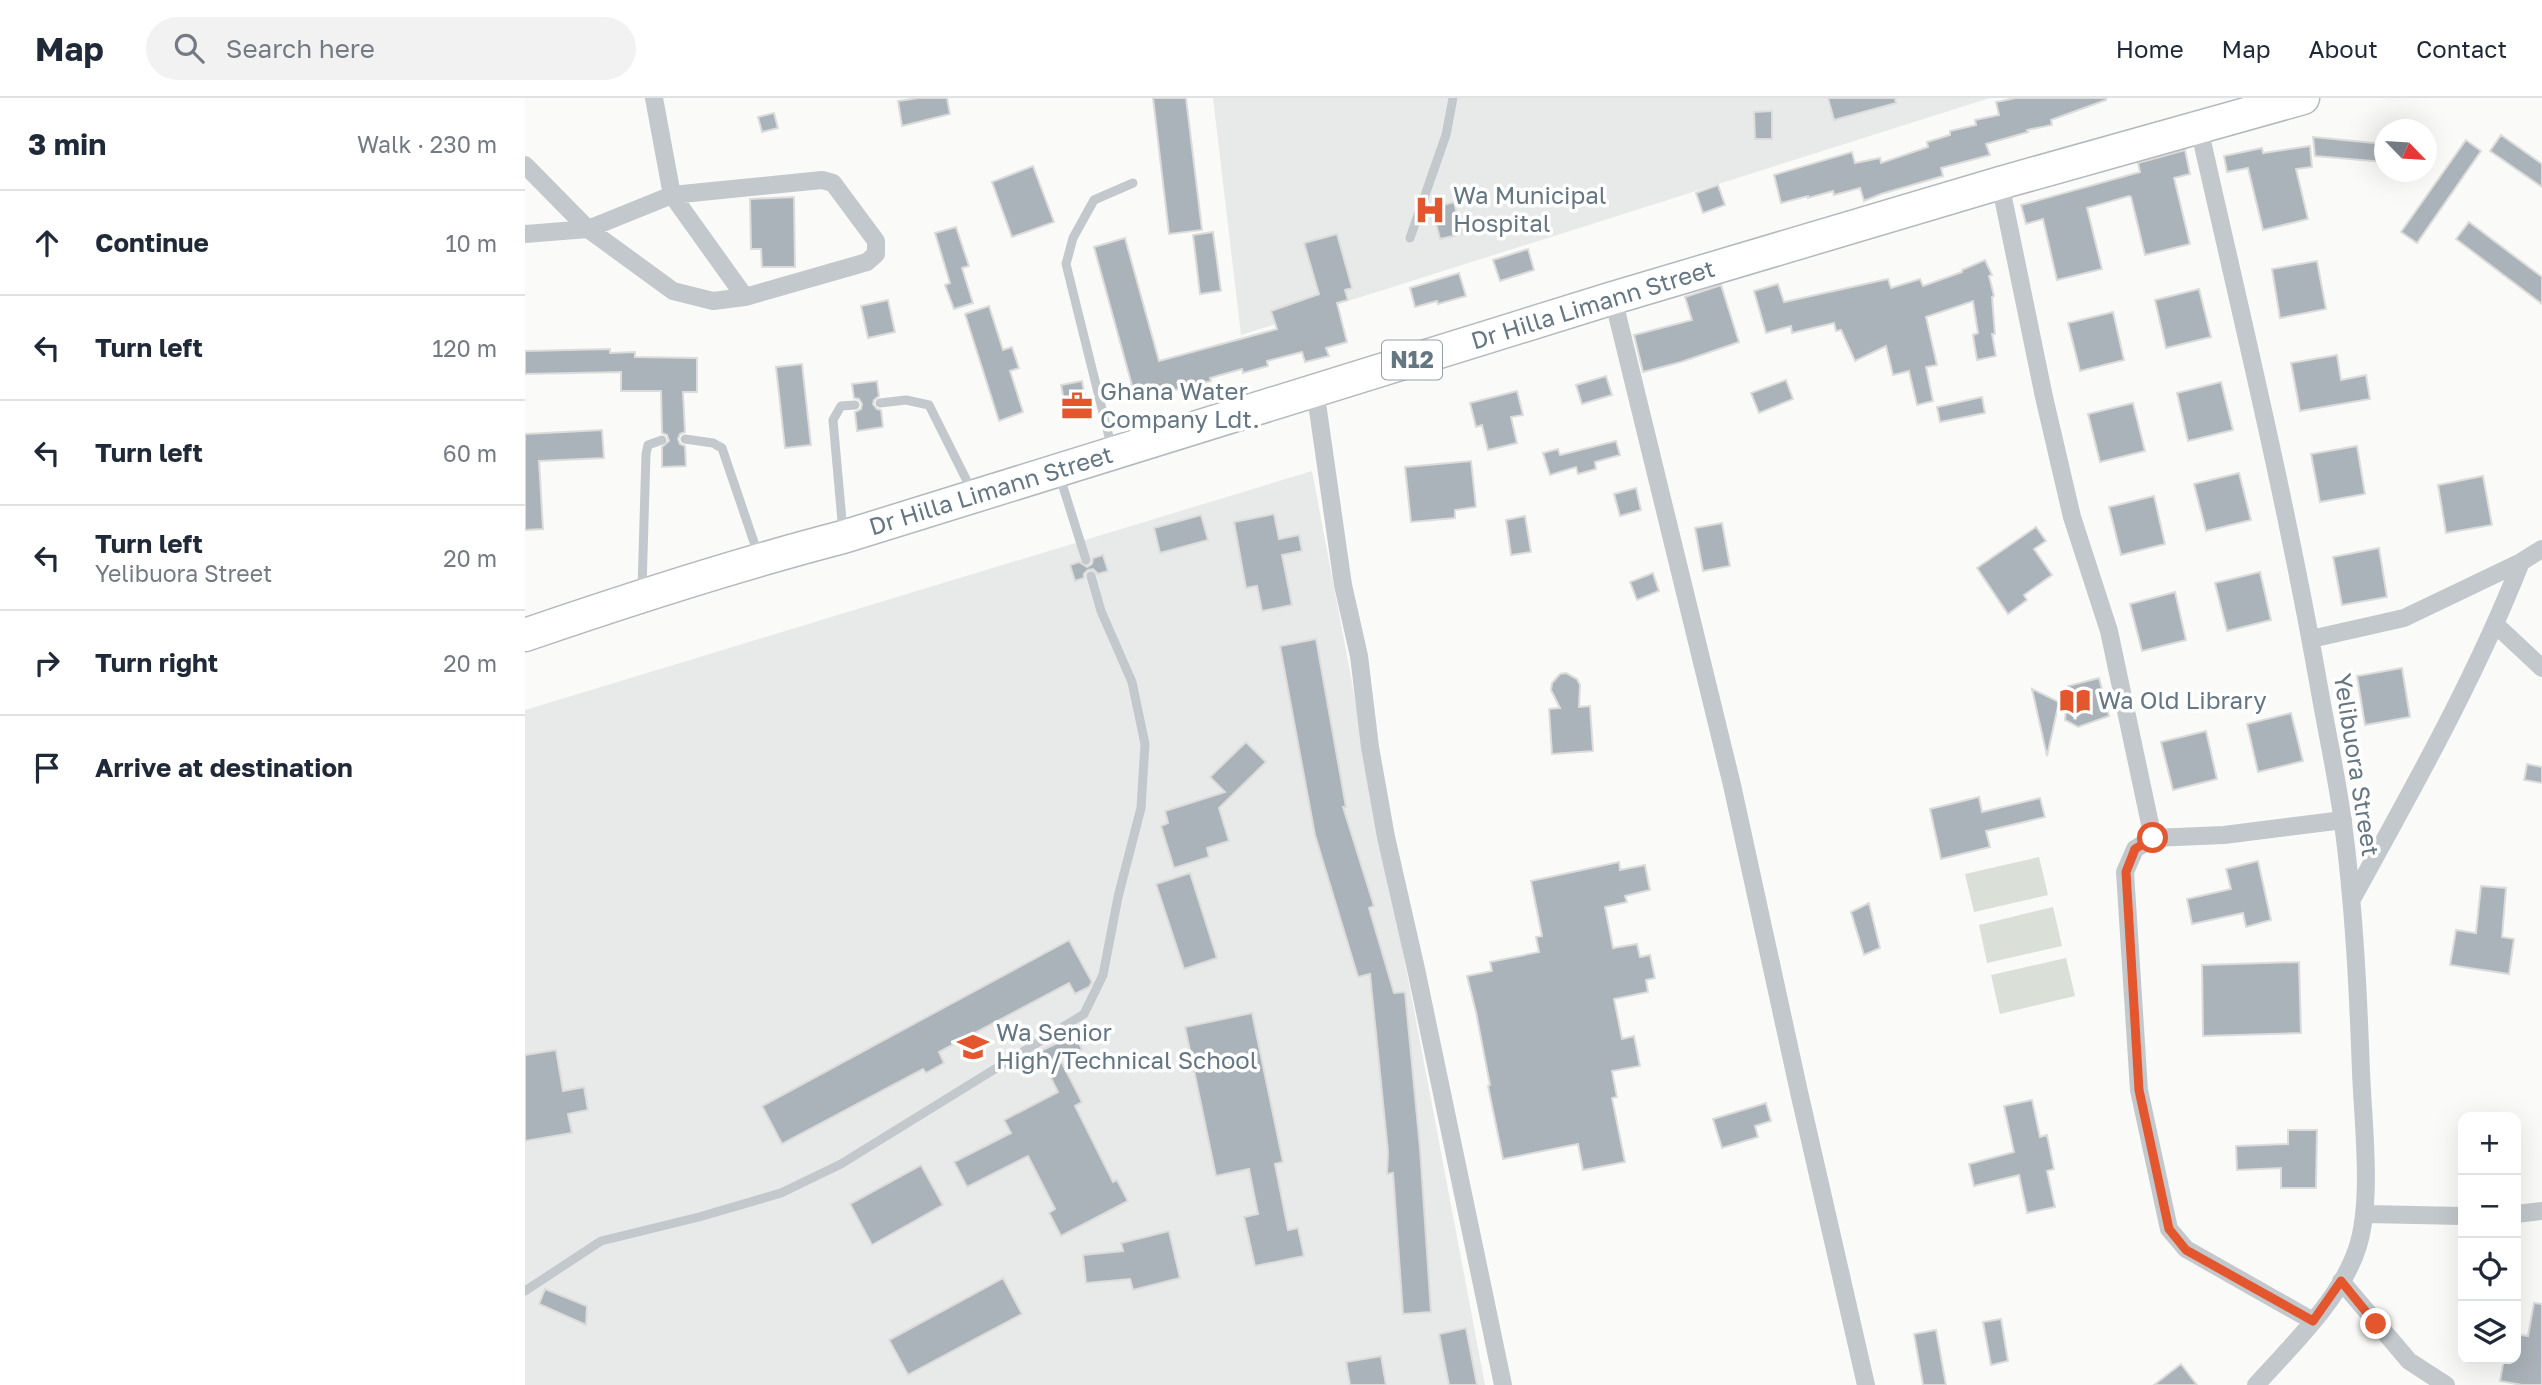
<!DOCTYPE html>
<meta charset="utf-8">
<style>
body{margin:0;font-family:"Golos Text",sans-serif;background:#f2f2f3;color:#1f2937}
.controls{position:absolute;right:21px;bottom:21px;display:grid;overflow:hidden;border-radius:14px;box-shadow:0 7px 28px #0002}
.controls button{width:63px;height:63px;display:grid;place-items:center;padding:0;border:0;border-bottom:2px solid #e0e1e3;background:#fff;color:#1f2937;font:35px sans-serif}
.compass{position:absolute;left:1849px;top:21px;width:63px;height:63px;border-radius:50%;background:#fff;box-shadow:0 7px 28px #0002;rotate:115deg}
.stop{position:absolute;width:21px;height:21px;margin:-16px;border:5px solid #e4572e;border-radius:50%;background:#fff}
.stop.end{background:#e4572e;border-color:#fff;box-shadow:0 2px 7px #0008}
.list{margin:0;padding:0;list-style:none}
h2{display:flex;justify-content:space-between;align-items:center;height:91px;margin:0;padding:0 28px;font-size:30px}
h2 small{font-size:23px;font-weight:400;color:#747a83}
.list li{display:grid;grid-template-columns:46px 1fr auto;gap:21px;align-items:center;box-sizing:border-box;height:105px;padding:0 28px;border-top:2px solid #e0e1e3}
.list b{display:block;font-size:26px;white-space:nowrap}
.list p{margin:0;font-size:23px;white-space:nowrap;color:#747a83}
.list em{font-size:23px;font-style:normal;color:#747a83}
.icon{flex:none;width:38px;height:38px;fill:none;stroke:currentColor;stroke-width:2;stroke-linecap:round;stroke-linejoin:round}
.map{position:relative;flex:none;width:2017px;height:1287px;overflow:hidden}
header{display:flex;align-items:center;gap:42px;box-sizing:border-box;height:98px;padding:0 35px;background:#fff;border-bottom:2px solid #e0e1e3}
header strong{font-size:33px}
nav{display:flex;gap:38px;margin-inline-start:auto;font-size:24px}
.search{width:490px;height:63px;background:#f2f2f3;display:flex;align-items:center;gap:18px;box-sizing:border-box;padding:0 24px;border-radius:38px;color:#747a83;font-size:26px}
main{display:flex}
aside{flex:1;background:#fff}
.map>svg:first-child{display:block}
.built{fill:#e8e9e9}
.green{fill:#dadfd7}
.building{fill:#aab3b9;stroke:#dcdcda;stroke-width:2}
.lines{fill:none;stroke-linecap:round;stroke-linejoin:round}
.highway-casing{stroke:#b4b9bd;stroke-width:35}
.lane{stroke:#c3c8cc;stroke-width:9}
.street{stroke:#c3c8cc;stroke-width:18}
.highway{stroke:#fff;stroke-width:32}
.route{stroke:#e4572e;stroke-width:9}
.labels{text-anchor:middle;stroke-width:7;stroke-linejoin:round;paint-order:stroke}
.shield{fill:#fff;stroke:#939fa8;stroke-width:2}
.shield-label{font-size:23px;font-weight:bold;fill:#657683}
.poi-label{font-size:24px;fill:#657683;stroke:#fff;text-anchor:start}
.street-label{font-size:24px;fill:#657683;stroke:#fff}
</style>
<header>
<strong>Map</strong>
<div class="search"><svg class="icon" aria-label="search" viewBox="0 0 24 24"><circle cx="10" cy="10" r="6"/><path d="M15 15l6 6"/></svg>Search here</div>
<nav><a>Home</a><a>Map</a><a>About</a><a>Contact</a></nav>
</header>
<main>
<aside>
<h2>3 min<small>Walk · 230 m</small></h2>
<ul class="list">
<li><svg class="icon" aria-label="ahead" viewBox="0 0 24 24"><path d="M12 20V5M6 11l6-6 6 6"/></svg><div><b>Continue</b></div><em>10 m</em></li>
<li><svg class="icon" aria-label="left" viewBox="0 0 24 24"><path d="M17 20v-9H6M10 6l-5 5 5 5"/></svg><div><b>Turn left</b></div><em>120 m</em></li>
<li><svg class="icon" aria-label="left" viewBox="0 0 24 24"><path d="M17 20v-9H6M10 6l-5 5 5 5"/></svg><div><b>Turn left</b></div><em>60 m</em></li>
<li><svg class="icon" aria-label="left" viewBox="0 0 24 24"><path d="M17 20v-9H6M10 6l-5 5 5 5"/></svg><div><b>Turn left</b><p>Yelibuora Street</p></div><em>20 m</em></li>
<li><svg class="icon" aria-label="right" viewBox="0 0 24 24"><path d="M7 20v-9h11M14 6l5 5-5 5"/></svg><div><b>Turn right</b></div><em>20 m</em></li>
<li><svg class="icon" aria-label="arrive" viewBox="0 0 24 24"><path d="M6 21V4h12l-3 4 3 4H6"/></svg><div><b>Arrive at destination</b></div></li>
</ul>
</aside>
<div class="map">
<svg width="2017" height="1287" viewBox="0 0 2017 1287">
<rect width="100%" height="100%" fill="#fafaf8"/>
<path class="built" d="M 688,0 L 1465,0 L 716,237 Z
M 787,373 L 960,1287 L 0,1287 L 0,612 Z"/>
<path class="green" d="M 1514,759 L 1523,797 L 1449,814 L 1440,776 Z
M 1528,809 L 1537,848 L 1462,865 L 1454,827 Z
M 1541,860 L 1550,898 L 1475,916 L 1466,877 Z"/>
<path class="building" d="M 394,0 L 422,0 L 425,16 L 377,28 L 373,3 Z
M 628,0 L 661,0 L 677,132 L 644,136 Z
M 1303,0 L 1370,0 L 1371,5 L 1309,22 Z
M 1491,0 L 1581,0 L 1581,2 L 1526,22 L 1527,27 L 1502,32 L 1503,34 L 1461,46 L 1465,57 L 1416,70 L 1418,78 L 1356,96 L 1339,103 L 1335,90 L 1309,97 L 1308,93 L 1283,100 L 1283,98 L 1256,105 L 1249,77 L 1327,54 L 1330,65 L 1355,60 L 1356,65 L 1403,49 L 1402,44 L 1425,37 L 1425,33 L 1451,27 L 1450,22 L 1474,17 L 1471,4 Z
M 1247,13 L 1247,41 L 1230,41 L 1229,14 Z
M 249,15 L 253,30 L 237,34 L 233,19 Z
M 1976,37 L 2017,66 L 2017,89 L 1965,53 Z
M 1788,39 L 1859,46 L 1859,64 L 1790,58 Z
M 1941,42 L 1956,53 L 1892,145 L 1876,134 Z
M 1785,48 L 1787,69 L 1771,71 L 1783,121 L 1738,132 L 1723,70 L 1702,74 L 1699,58 L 1737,50 L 1738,55 Z
M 1660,52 L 1665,76 L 1649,80 L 1665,146 L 1620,157 L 1606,99 L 1604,98 L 1562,110 L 1577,171 L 1532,182 L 1518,121 L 1501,126 L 1496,107 L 1615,74 L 1613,65 Z
M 508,68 L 529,124 L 487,139 L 467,84 Z
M 1193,87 L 1200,107 L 1178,115 L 1171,95 Z
M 269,99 L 270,169 L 237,169 L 236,151 L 226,151 L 225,101 Z
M 929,104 L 937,136 L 915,141 L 907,110 Z
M 1944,124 L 2017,179 L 2017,206 L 1931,141 Z
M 431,129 L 444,168 L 437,170 L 448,205 L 429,211 L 420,187 L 425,185 L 410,135 Z
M 688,134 L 696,193 L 675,196 L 668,137 Z
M 812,136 L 827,190 L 820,192 L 823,202 L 812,205 L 822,244 L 801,250 L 804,258 L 780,264 L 777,254 L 742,263 L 743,268 L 718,275 L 717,271 L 685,280 L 686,283 L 611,302 L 569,149 L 600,140 L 634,263 L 752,231 L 746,213 L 794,196 L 779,145 Z
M 1003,151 L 1009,172 L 975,183 L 968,162 Z
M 1460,162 L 1467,177 L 1464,178 L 1469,198 L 1467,199 L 1470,236 L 1467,236 L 1471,258 L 1452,262 L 1448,237 L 1453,235 L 1448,203 L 1401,219 L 1412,267 L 1401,269 L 1408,303 L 1392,307 L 1384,273 L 1368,277 L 1361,248 L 1330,263 L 1316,232 L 1311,233 L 1309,225 L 1267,235 L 1266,228 L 1241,235 L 1229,193 L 1253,186 L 1259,204 L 1363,181 L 1366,190 L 1395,181 L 1398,188 L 1437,174 L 1437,172 Z
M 1792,163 L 1801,211 L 1755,220 L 1747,171 Z
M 934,175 L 941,198 L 913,206 L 912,203 L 890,209 L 885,190 Z
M 1196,187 L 1214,244 L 1156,264 L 1118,274 L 1109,237 L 1167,222 L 1160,199 Z
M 1674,191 L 1686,239 L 1641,250 L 1630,202 Z
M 363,202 L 370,234 L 343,240 L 336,208 Z
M 464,208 L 478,252 L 487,249 L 494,270 L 485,273 L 498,314 L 474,323 L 440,216 Z
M 1588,214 L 1599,262 L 1555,273 L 1543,225 Z
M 85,251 L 85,255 L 110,254 L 110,259 L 172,260 L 172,294 L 158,294 L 160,334 L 155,336 L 153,341 L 155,346 L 160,348 L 161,368 L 137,369 L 137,349 L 144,343 L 142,337 L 137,335 L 136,293 L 96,293 L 96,274 L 0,276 L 0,253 Z
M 1812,257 L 1816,282 L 1841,277 L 1845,301 L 1775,313 L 1766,265 Z
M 277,266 L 286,347 L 260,350 L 251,269 Z
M 1081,278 L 1087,297 L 1057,306 L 1051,287 Z
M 1261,282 L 1268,301 L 1234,315 L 1226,295 Z
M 352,283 L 354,298 L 349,302 L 348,306 L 352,311 L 356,312 L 358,329 L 332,333 L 330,314 L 336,311 L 337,306 L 334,301 L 329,300 L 327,286 Z
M 557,283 L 563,314 L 542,318 L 536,287 Z
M 1696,284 L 1708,332 L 1663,343 L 1652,295 Z
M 992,293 L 998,317 L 986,319 L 992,345 L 963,352 L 957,327 L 951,329 L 945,305 Z
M 1457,299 L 1460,315 L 1415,324 L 1412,309 Z
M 1608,305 L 1620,353 L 1575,364 L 1563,316 Z
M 77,332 L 79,360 L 14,363 L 18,431 L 0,432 L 0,336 Z
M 1091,343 L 1095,357 L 1070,364 L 1071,371 L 1053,376 L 1051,369 L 1025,377 L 1018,355 L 1033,351 L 1035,357 Z
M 1832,348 L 1840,396 L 1795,404 L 1786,356 Z
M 946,363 L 951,409 L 930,412 L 930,420 L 886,424 L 880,369 Z
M 1714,375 L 1726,422 L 1681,433 L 1669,386 Z
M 1958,378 L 1967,427 L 1921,435 L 1913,387 Z
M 1111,390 L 1116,412 L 1095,418 L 1089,396 Z
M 1629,398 L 1640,446 L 1596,457 L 1584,409 Z
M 749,416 L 754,441 L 774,437 L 777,453 L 757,457 L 767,507 L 737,513 L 732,488 L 721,490 L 709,424 Z
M 676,417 L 683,442 L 635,455 L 629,430 Z
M 1000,418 L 1006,454 L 986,457 L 981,422 Z
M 1197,425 L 1205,468 L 1178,473 L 1170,430 Z
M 1511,429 L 1521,443 L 1509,451 L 1527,477 L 1499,497 L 1502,502 L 1483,516 L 1452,470 Z
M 1854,450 L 1862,499 L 1817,507 L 1808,459 Z
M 578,457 L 583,473 L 573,476 L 568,471 L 563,472 L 559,476 L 559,480 L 550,483 L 545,467 L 554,464 L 562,469 L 567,466 L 568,460 Z
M 1735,474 L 1746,522 L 1702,533 L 1690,485 Z
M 1128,475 L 1134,493 L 1112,502 L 1105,484 Z
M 1650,494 L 1661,542 L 1617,553 L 1605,506 Z
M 791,541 L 821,709 L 818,709 L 849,808 L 844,810 L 869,895 L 880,894 L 895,1050 L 906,1214 L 878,1216 L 868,1075 L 862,1076 L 863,1054 L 845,876 L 833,879 L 790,737 L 755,548 Z
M 1877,570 L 1885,619 L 1840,627 L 1832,578 Z
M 1041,575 L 1052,581 L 1055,587 L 1054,609 L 1065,608 L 1068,653 L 1027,656 L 1024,611 L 1035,610 L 1026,592 L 1027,585 L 1035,576 Z
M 1574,580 L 1584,618 L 1553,629 L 1540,622 L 1543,588 Z
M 1507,591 L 1534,604 L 1522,658 Z
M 1766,615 L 1778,663 L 1733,674 L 1722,626 Z
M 1681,633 L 1692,681 L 1648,692 L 1636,644 Z
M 721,644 L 741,664 L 694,710 L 704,743 L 682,750 L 684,759 L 649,770 L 636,728 L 643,725 L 640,713 L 700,694 L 685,679 Z
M 2002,666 L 2017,669 L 2017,685 L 1999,682 Z
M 1454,699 L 1457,714 L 1515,700 L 1520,719 L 1461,733 L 1465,749 L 1416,761 L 1405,711 Z
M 1733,763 L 1746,822 L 1721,829 L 1718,815 L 1667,826 L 1662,801 L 1706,791 L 1701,771 Z
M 1094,764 L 1095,772 L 1120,767 L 1125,792 L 1100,798 L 1102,804 L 1080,809 L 1088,850 L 1112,846 L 1115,859 L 1125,857 L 1130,880 L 1121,882 L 1123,894 L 1089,901 L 1097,941 L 1109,938 L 1115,968 L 1087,973 L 1092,999 L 1087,1000 L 1100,1064 L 1058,1072 L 1053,1046 L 978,1061 L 963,988 L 965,987 L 951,914 L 942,878 L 967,873 L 965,864 L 1014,854 L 1011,839 L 1017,838 L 1006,783 Z
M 665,775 L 692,860 L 659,871 L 631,786 Z
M 1956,788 L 1981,790 L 1977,839 L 1989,841 L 1984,876 L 1925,867 L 1931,832 L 1951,835 Z
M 1344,805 L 1355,850 L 1339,857 L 1326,814 Z
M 544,842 L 567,884 L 564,889 L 550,896 L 544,885 L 414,954 L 419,965 L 401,975 L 398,971 L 257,1046 L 237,1008 Z
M 1774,864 L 1776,935 L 1678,938 L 1677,867 Z
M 727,915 L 758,1064 L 750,1066 L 763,1132 L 773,1130 L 779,1158 L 730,1168 L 719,1119 L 733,1116 L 724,1071 L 691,1078 L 660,929 Z
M 550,937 L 557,951 L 535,961 L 557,1004 L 550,1008 L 588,1084 L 592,1082 L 603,1103 L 536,1138 L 524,1115 L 530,1111 L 503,1058 L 442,1089 L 429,1064 L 486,1035 L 479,1022 L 533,994 L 513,954 Z
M 31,952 L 38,993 L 59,989 L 63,1012 L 43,1016 L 47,1035 L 0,1043 L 0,957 Z
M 1507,1002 L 1515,1039 L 1522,1037 L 1529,1071 L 1522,1073 L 1530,1109 L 1502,1115 L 1494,1077 L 1449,1088 L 1444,1066 L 1489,1054 L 1479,1008 Z
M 1241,1005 L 1246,1023 L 1230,1028 L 1233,1039 L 1197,1050 L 1188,1021 Z
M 1763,1032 L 1792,1032 L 1791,1090 L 1756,1090 L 1756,1070 L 1712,1072 L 1711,1048 L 1763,1046 Z
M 396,1067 L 418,1107 L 347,1147 L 325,1106 Z
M 644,1133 L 655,1180 L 608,1192 L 605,1181 L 561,1185 L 558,1157 L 598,1153 L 596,1145 Z
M 478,1180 L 497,1216 L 383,1277 L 364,1242 Z
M 20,1191 L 62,1208 L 61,1227 L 14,1206 Z
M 2009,1205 L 2017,1206 L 2017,1287 L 1997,1287 L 1975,1283 L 1979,1261 L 1991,1261 L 1991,1236 L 2003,1238 Z
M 1476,1221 L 1483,1263 L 1466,1267 L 1458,1224 Z
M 941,1230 L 952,1287 L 924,1287 L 914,1236 Z
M 1411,1232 L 1421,1287 L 1398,1287 L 1389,1236 Z
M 856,1258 L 861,1287 L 825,1287 L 821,1264 Z
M 1656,1266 L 1672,1287 L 1629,1287 Z"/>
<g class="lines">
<defs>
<path id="highway" d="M 0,537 C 105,501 210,467 318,439 L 1088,200 L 1475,85 L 1778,0"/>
</defs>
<use href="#highway" class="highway-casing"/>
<path class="lane" d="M 885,140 L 921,37 L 928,0
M 355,305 L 381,302 L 404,307 L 447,393
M 160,341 L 188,345 L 197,350 L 233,456
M 587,351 L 541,166 L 548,140 L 569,102 L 608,85
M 534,376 L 561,462
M 318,434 L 308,322 L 316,308 L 330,307
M 117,491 L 121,356 L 123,347 L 137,342
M 0,1193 L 76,1143 L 174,1119 L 256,1095 L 316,1066 L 559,916 L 578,877 L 593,799 L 616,710 L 620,646 L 607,584 L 576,513 L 566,478"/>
<path class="street" d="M 129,0 L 147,97 L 220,199
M 1674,30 C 1716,216 1761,402 1794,589 C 1802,635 1812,680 1818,725 C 1829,808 1833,891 1836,974 C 1838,1025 1848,1104 1832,1151 C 1815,1202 1766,1248 1731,1287
M 0,67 L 63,131 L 148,193 L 188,203 L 220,199 L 342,164 L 351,156 L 351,143 L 308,85 L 297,82 L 147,97 L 63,131 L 0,136
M 1475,85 L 1519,299 L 1547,419 L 1584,533 L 1628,740
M 1088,200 L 1207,687 L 1274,994 L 1341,1287
M 790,291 L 818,487 L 834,558 L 845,649 L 861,739 L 891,871 L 978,1287
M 1971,527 L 2017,570
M 1786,541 L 1879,520 L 1996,464 L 2017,451
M 1827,801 C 1887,692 1950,581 1996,464
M 1841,1116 L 1938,1118
M 1991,1116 L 2017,1113
M 1816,1183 L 1884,1263 L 1921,1287
M 1788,1223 L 1661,1151 L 1644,1131 L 1614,992 L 1600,774 L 1610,751 L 1628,740 L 1699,737 L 1818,722"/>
<use href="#highway" class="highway"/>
</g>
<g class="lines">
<path class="route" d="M 1628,740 L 1610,751 L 1601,774 L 1614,992 L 1644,1131 L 1661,1152 L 1788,1223 L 1816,1183 L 1851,1226"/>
</g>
<defs>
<symbol id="hospital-bare" viewBox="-9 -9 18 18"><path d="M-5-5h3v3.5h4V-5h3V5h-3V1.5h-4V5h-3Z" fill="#e4572e" stroke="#fff" stroke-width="2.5" paint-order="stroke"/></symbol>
<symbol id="office-bare" viewBox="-9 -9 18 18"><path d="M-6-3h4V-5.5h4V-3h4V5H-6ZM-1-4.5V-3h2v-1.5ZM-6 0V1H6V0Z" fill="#e4572e" stroke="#fff" stroke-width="2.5" paint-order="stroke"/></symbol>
<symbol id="library-bare" viewBox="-9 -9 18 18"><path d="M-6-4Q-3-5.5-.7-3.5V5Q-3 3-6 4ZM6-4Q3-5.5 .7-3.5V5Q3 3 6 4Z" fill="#e4572e" stroke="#fff" stroke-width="2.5" paint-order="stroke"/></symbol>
<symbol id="school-bare" viewBox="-9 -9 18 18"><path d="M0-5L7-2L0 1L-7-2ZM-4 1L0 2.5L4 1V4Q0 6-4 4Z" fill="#e4572e" stroke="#fff" stroke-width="2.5" paint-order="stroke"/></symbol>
</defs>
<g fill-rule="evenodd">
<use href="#hospital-bare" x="883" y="90" width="44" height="44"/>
<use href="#office-bare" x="530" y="286" width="44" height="44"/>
<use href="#library-bare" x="1528" y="581" width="44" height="44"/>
<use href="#school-bare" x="426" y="927" width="44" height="44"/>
</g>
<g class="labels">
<rect class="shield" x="857" y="242.5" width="60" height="39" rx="5"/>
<g class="shield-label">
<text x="887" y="270">N12</text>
</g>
<g class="poi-label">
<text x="928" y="106">Wa Municipal<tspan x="928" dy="28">Hospital</tspan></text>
<text x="575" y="302">Ghana Water<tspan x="575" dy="28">Company Ldt.</tspan></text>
<text x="1573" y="611">Wa Old Library</text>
<text x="471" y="943">Wa Senior<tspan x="471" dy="28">High/Technical School</tspan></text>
</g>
<g class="street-label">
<text transform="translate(1068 207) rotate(-17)" y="8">Dr Hilla Limann Street</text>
<text transform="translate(466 393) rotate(-17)" y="8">Dr Hilla Limann Street</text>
<text transform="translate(1831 667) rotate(81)" y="8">Yelibuora Street</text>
</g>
</g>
</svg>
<div class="controls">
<button>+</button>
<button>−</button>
<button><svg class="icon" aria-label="locate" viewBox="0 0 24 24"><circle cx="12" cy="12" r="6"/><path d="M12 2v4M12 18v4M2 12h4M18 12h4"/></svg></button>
<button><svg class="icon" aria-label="layers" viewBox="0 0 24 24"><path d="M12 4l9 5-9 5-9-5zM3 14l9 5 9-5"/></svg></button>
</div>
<svg class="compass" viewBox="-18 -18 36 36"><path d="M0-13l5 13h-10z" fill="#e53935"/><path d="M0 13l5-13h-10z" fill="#747a83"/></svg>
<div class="stop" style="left:1628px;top:740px"></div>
<div class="stop end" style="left:1851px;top:1226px"></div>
</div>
</main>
